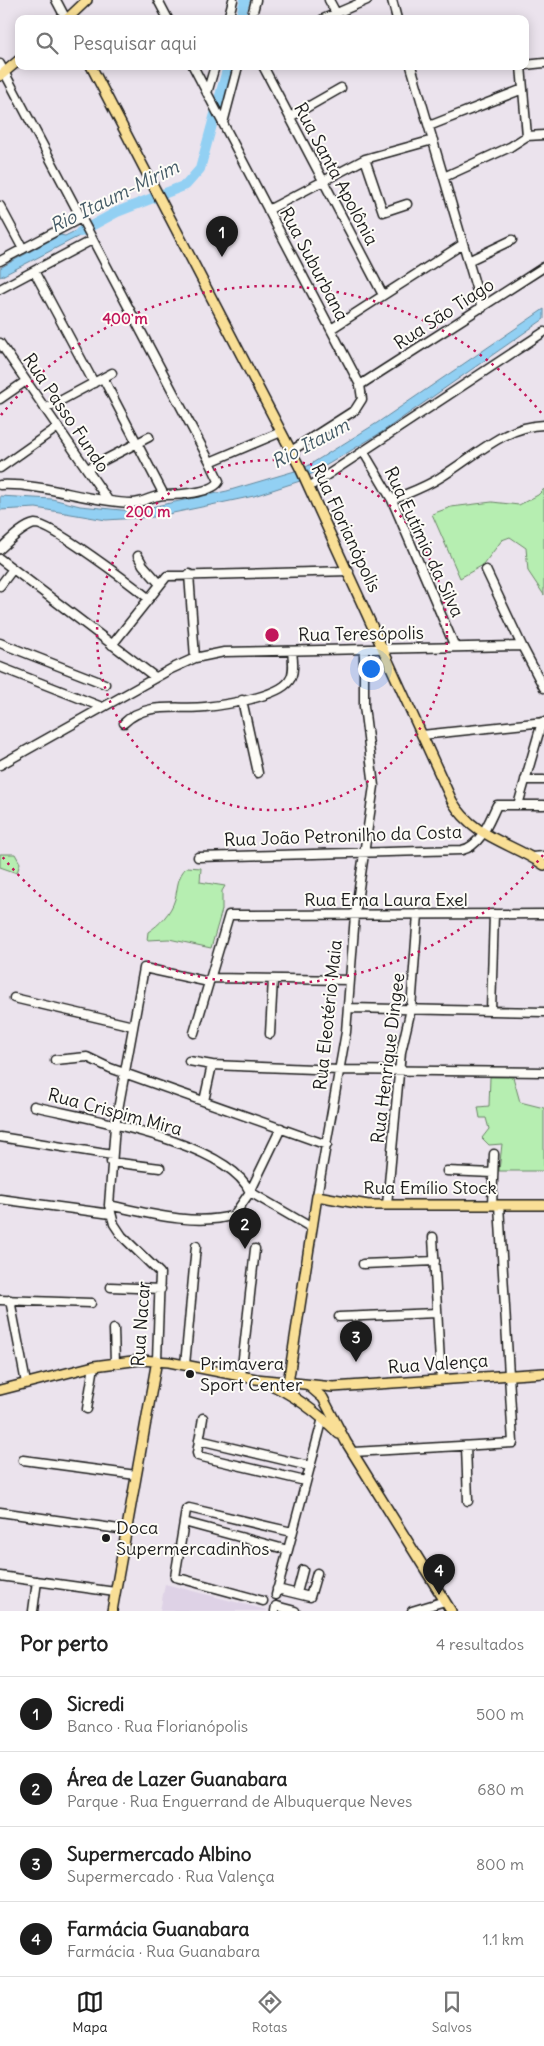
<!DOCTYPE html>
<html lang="pt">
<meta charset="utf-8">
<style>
body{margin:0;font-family:Delius,sans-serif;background:#f2f2f2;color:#222}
.you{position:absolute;left:370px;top:668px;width:18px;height:18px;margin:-12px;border:4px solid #fff;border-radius:50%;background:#1a73e8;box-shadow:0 0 0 8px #1a73e833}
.badge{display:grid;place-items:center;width:32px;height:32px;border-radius:50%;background:#1c1c1c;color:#fff;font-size:16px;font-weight:700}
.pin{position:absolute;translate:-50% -41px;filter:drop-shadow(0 1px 2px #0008)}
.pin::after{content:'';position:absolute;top:26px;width:18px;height:15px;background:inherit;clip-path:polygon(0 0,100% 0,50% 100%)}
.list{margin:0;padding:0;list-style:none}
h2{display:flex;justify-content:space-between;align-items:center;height:65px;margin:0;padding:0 20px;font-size:21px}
h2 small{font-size:16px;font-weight:400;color:#767676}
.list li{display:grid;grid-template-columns:32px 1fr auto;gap:15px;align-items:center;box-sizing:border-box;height:75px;padding:0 20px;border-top:1px solid #e0e0e0}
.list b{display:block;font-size:19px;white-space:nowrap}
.list p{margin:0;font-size:16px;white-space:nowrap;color:#767676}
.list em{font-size:16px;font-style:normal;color:#767676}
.icon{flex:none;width:28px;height:28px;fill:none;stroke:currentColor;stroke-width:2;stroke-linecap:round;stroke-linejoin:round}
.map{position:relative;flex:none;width:544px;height:1611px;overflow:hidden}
.search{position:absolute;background:#fff;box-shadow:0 2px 12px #0003;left:15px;right:15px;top:15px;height:55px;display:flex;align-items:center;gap:12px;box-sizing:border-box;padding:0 18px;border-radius:10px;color:#767676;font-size:19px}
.sheet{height:365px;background:#fff}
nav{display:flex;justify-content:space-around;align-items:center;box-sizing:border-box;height:70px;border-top:1px solid #e0e0e0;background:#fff;font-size:14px;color:#767676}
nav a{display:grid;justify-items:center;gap:2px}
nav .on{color:#1c1c1c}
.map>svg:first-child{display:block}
.built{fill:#ded2e6}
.green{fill:#b6eeb1;stroke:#698566}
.water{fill:#92d0f3;stroke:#63889d}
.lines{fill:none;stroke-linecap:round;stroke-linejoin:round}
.river{stroke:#92d0f3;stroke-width:10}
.minor-casing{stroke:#1c1c1c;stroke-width:11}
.major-casing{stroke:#1c1c1c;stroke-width:12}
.minor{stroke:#fdfcf7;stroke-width:8}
.major{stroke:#f9df96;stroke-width:9}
.ring{fill:none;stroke:#c2185b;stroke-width:2.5;stroke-dasharray:2.5 5}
.poi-dot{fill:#1c1c1c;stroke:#fdfcf7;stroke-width:2}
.labels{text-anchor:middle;stroke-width:4;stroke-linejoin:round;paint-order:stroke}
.street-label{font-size:18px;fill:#1c1c1c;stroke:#fdfcf7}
.poi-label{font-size:18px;fill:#1c1c1c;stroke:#fdfcf7;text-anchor:start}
.water-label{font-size:19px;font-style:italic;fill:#455b67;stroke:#fdfcf7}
.centre{fill:#c2185b;stroke:#fdfcf7;stroke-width:2.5}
.ring-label{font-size:15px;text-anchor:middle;font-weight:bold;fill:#c2185b;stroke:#fdfcf7;stroke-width:4;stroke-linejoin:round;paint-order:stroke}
</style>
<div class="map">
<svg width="544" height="1611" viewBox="0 0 544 1611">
<rect width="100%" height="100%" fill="#ebe3ed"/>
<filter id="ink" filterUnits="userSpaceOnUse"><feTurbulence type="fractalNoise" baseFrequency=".02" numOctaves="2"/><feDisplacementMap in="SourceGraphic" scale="10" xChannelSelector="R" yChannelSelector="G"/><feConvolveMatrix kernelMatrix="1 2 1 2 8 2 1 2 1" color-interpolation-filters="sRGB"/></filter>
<g filter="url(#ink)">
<path class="built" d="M 165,1584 L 267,1610 L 267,1611 L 160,1611 Z"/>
<path class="green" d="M 544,489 L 544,595 L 528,571 L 526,548 L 510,537 L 502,540 L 483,565 L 460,578 L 432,514 L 451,507 L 492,502 L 519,505 L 538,495 Z
M 0,854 L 15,854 L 20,863 L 17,873 L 0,867 Z
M 187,867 L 201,868 L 200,882 L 225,886 L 222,891 L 222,910 L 211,948 L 169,939 L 147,940 L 148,932 C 159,925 171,913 175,899 C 178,887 177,876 187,867 Z
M 490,1077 L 513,1077 L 520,1102 L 544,1108 L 544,1171 L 499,1171 L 502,1144 L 489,1145 L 482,1138 L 489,1129 L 486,1118 L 480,1118 L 478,1107 L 489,1106 Z"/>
<path class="water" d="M 85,226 L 87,232 L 0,277 L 0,268 L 60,235 L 65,236 Z
M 544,309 L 544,319 L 382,432 L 300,481 L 254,496 L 154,517 L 106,520 L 36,508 L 0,510 L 0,496 L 52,499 L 80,506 L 132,511 L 227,491 L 295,471 L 306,467 L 377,423 Z"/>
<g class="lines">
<path class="river" d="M 240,19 L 245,0
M 80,232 L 117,212 L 186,185 L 200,169 L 228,66"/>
<defs>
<path id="minor" d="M 56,0 L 66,19
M 158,0 L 168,19
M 329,0 L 336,13
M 392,0 L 397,19
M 228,19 L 233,0
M 251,19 L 256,0
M 323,19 L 367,0
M 0,64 L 210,462 L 281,432
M 525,65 L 544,63
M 193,66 L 360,385 L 362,399 L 355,410 L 291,451
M 263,66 L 383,295
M 411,66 L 482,308
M 521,66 L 527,136
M 207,93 L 215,66
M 290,117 L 341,88
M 223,123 L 238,66
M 429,126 L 523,89
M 365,159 L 383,212 L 407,204
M 444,177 L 510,147 L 527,136 L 544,135
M 0,206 L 23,249
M 268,210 L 365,159 L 433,140
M 0,261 L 81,218
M 468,261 L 512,240
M 34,271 L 94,383
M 0,289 L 92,240
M 331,329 L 463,244
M 0,343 L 108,500
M 103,378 L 164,495
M 360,385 L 544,267
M 0,399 L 26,381
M 45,409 L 112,373
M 363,451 L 392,500 L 455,647
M 0,468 L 58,427
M 87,469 L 149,437
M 0,485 C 45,483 88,502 132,503 C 144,503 155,494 166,495 C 177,495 214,493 219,481 L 210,462
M 309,487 L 544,332
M 392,500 C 408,493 426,487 441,477 C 474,457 504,426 544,425
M 0,549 C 9,541 23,526 35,524 C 51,523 132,585 148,598
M 138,556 L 143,565 L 159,583
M 0,559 L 155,677
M 486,570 L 522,646
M 189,574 L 195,658
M 0,586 L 13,569
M 0,643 L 105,684
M 112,645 L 167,576 L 349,571
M 0,667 L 102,707
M 242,700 L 258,773
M 124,723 C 146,701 178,710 205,707 C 224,705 278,697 289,681 C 295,673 293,660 292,651
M 422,735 L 544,722
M 0,765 L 171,669 L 195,658 L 224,652 L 522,646 L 544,688
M 525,780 L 544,780
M 518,805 L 542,722
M 198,857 L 462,850 C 481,846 489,821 497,805 L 544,805
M 532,857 L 544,856
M 210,978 L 350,980
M 14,998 L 133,1026
M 349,1008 L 544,1012
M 491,1011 L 494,914
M 194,1033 L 229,915 L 544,914
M 270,1034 L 273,979
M 55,1060 L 87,1057 L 110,1068 L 327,1145
M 189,1061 L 212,1065
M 204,1101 L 212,1065 L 340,1070 L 544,1072
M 34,1106 C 87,1119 227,1141 250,1192 L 312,1228
M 0,1137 L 112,1155
M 111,1162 L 160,1168
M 447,1171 L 493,1173
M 317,1196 L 346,1032 L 355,915 L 374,786 L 364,706 L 364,650
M 0,1199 L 111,1214
M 109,1205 C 146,1213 197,1227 234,1215 L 250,1192 L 281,1128
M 387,1205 L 401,1052 L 411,1009 L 418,914
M 492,1205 L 494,1154
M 433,1237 L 441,1380
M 363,1264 L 435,1261
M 111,1287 L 161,1289
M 0,1300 L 91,1303
M 10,1300 L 26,1383
M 339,1317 L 437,1313
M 114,1329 L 115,1363
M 157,1360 L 160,1273 L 122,1236 L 114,1224 L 109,1205 L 115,1126 L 144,968 L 209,982
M 185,1365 L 196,1246
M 241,1376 L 255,1249
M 87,1409 L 94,1366
M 203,1418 L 197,1453 L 198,1456 L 305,1481
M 199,1440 L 309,1466
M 466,1446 L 468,1501
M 353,1452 L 513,1443 L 499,1205
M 23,1460 L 136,1475
M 0,1512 L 126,1530
M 184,1522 L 288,1550
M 0,1576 L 115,1592
M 277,1589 L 310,1597 L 317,1573
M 297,1593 L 303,1570
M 276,1595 L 323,1418
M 263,1601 L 175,1577 L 186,1510 L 189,1508 L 292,1532
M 33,1611 L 37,1581
M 275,1611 L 276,1606 L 295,1611
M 412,1611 L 445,1601"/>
<path id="major" d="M 67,19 L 87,0
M 91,66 L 300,468 L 452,801 C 474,838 510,842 544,865
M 0,76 L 19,60
M 267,1383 C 295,1395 317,1412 339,1434
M 309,1386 L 323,1398 L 346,1442 L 451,1611
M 0,1390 L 94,1366 L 140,1360 L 169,1362 L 256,1379 L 333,1387 L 544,1373
M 293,1395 L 288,1383 L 317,1196 L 368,1205 L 544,1205
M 112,1611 L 157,1360"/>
</defs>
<use href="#minor" class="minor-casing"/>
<use href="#major" class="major-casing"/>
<use href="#minor" class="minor"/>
<use href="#major" class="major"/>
</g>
</g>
<g class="ring">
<circle cx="272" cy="635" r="175"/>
<path d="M543 855A349 349 0 0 1 1 855M1 415A349 349 0 0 1 543 415"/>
</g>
<g class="poi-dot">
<circle cx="190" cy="1374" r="5"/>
<circle cx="106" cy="1538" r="5"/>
</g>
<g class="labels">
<g class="street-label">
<text transform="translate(336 174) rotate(62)" y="6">Rua Santa Apolônia</text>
<text transform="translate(314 264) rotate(62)" y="6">Rua Suburbana</text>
<text transform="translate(444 314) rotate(-33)" y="6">Rua São Tiago</text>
<text transform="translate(66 413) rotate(56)" y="6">Rua Passo Fundo</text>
<text transform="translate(346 528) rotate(65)" y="6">Rua Florianópolis</text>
<text transform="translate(424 542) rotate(65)" y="6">Rua Eutímio da Silva</text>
<text transform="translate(361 634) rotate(-1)" y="6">Rua Teresópolis</text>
<text transform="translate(343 836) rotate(-2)" y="6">Rua João Petronilho da Costa</text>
<text x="386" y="906">Rua Erna Laura Exel</text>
<text transform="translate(328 1015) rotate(-84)" y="6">Rua Eleotério Maia</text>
<text transform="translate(388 1058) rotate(-83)" y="6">Rua Henrique Dingee</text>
<text transform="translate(115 1112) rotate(15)" y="6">Rua Crispim Mira</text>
<text x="430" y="1194">Rua Emílio Stock</text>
<text transform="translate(141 1324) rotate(-86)" y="6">Rua Nacar</text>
<text transform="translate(438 1364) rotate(-4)" y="6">Rua Valença</text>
</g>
<g class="poi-label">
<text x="200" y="1370">Primavera<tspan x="200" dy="21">Sport Center</tspan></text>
<text x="116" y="1534">Doca<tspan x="116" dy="21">Supermercadinhos</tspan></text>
</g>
<g class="water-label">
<text transform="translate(114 196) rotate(-26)" y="7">Rio Itaum-Mirim</text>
<text transform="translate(310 443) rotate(-28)" y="7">Rio Itaum</text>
</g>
</g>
<circle cx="272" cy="635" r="8" class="centre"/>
<g class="ring-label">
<text x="125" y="324">400 m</text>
<text x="148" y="517">200 m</text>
</g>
</svg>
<div class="you"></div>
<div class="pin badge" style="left:222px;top:257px">1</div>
<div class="pin badge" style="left:245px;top:1249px">2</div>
<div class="pin badge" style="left:356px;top:1362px">3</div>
<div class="pin badge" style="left:439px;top:1595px">4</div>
<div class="search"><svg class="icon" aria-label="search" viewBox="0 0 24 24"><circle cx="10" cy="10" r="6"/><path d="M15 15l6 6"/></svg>Pesquisar aqui</div>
</div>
<section class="sheet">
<h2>Por perto<small>4 resultados</small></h2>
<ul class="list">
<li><span class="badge">1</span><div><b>Sicredi</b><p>Banco · Rua Florianópolis</p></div><em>500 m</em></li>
<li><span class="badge">2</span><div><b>Área de Lazer Guanabara</b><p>Parque · Rua Enguerrand de Albuquerque Neves</p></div><em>680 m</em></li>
<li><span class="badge">3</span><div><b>Supermercado Albino</b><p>Supermercado · Rua Valença</p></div><em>800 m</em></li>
<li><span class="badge">4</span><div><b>Farmácia Guanabara</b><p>Farmácia · Rua Guanabara</p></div><em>1.1 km</em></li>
</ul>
</section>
<nav>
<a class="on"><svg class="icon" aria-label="map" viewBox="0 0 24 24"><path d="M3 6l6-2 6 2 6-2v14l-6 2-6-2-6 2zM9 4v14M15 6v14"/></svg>Mapa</a>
<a><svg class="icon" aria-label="directions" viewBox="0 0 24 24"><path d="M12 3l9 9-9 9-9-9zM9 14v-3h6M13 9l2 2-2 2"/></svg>Rotas</a>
<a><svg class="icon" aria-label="saved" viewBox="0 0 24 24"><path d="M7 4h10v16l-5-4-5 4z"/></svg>Salvos</a>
</nav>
